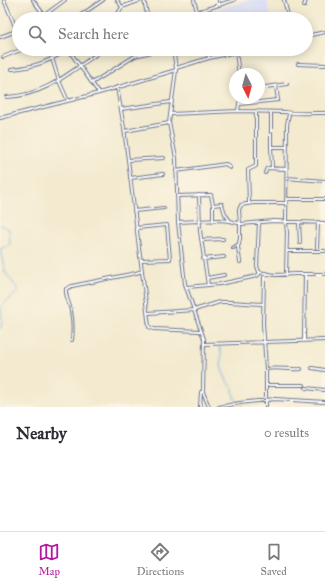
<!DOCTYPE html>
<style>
body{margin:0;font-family:"IM FELL Great Primer",serif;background:#f2f2f3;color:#2b2b33}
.compass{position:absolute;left:229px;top:68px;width:36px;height:36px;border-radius:50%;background:#fff;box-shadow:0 2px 10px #0003;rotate:174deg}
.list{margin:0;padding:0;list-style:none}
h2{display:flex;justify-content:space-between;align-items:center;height:52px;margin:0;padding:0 16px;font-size:17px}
h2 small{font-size:13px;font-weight:400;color:#7c7c81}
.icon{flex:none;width:22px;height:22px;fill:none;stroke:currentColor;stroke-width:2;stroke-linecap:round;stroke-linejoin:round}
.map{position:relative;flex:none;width:325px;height:407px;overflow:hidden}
.search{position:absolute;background:#fff;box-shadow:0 2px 10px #0003;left:12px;right:12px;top:12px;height:44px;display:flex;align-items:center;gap:10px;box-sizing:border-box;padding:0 14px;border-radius:22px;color:#7c7c81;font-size:15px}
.sheet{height:124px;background:#fff}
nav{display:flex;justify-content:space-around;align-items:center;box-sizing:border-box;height:56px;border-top:1px solid #e1e1e2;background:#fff;font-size:11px;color:#7c7c81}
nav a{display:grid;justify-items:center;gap:2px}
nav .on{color:#b5179e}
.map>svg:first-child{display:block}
.built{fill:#d3d9f9}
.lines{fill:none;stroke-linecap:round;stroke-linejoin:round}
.stream{stroke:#6eabe0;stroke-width:1}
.minor-casing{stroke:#677086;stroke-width:4}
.minor{stroke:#fff;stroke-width:2}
</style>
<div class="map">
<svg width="325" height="407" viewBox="0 0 325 407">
<rect width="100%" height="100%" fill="#fcf5e5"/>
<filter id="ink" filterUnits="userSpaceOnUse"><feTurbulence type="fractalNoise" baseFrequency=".025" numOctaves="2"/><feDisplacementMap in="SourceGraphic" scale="8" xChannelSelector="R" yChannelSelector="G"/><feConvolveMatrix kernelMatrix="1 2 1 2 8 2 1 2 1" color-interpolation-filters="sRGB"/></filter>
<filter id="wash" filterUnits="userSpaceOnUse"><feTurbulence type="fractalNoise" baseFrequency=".012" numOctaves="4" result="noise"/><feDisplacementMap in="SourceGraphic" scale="16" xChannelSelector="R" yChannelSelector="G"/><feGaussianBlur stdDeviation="0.9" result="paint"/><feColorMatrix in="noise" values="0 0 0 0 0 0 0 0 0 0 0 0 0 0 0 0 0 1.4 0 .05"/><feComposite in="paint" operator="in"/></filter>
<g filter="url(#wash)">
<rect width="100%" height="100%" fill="#f3eacf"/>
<path class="built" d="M 250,0 L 267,0 L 271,19 L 202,19 L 200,13 Z"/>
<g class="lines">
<path class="stream" d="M 0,40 L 1,39
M 0,225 L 9,229 L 10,245 L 0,249 L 5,272 L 19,291 L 1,306 L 2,322 L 0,329
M 219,346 L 221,352 L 221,363 L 222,370 L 228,383 L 233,388 L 234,398 L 239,402
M 0,405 L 1,407
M 241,405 L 244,407"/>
</g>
</g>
<g filter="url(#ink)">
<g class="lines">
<defs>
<path id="minor" d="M 4,0 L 15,26 L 19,30
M 33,0 L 47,19
M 117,0 L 122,7 L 141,0
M 144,0 L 148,19
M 194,0 L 199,19
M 219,0 L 219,4
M 284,0 L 289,19
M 304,6 L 306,0
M 197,12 L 234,0
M 39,19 L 65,0
M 75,19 L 103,0
M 109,19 L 119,12 L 122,7
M 306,36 L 325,32
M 0,37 L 19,30
M 68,49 L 99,93
M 173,49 L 176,68
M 206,49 L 209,58
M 236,52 L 239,74
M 3,57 L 23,49
M 52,58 L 59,81 L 68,101
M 298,64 L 325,65
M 12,69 C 34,67 49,62 68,49
M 176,70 L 169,123 L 176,158 L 178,222 L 185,284 L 204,339 L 203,392 L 209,407
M 92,83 L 135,56 L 164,49
M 117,87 L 124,128 L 149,327 L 154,329 L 199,331 L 201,332
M 259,88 L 287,84
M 7,97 C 48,95 72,70 104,49
M 240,104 L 278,100 L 276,86
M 121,109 L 171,102
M 238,111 L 240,98
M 271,112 L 271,147 L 287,147
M 171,114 L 238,111 L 286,112 C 290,114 319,113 325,113
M 0,118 L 99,93 L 176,70 L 176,68 L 209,58 L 250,49
M 125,131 L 169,123
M 271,147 L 272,168
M 128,160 L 164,158
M 176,171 L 226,164 L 230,168
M 265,173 L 267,168 L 286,169
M 130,178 L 163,174
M 286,178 L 325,181
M 199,195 L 200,231 L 208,285
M 177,196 L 211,195 L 213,205 L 213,221
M 287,199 L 325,199
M 249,203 L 248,170 L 256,166 L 256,111
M 213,205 L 222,204 L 225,214 L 230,221
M 134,211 L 164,208
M 178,222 L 219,220 L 230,221 L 242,224 L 273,221 L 325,223
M 299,222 L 300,243
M 259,223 L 257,266 L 259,272 L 274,275 L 296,274 L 325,274
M 136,228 L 167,225 L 170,259 L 141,260
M 201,240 L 223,239
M 233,248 L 239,244
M 317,248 L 318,222
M 287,251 L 325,251
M 203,259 L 224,257
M 240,262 L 238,247 L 240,239 L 240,224 L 239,210 L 241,205 L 253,203 L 287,203
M 286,275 L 287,233 L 286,223 L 287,125 L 289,114
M 207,278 L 224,275
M 187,287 L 220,284 L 257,276 L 261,272
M 148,313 L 194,310 L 220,302 L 230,302 L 263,304
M 72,340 C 73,331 73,321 71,311 C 70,304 65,297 66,289 L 72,286 L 136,273 L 142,271
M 304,341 L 305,274
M 205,344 L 325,340
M 312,368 L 325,370
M 266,369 C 277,367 289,370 301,369
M 266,385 L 304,385
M 306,388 L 325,390
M 200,407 L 201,392 L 203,392
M 219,407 L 240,403 L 275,399 L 325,402
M 266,407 L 266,369 L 263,323 L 264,277 L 267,274"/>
</defs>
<use href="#minor" class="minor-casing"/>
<use href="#minor" class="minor"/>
</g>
</g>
</svg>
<svg class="compass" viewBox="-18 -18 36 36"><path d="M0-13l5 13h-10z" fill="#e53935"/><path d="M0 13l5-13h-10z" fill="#7c7c81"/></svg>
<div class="search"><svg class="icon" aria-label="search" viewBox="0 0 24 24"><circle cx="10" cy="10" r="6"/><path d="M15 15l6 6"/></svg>Search here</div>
</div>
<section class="sheet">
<h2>Nearby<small>0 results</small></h2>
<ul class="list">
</ul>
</section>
<nav>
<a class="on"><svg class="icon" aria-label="map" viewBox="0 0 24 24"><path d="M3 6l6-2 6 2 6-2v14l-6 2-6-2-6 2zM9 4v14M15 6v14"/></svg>Map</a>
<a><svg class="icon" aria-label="directions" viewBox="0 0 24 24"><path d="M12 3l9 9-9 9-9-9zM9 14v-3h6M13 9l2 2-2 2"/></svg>Directions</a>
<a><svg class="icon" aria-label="saved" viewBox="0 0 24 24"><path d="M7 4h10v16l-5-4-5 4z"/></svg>Saved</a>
</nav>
